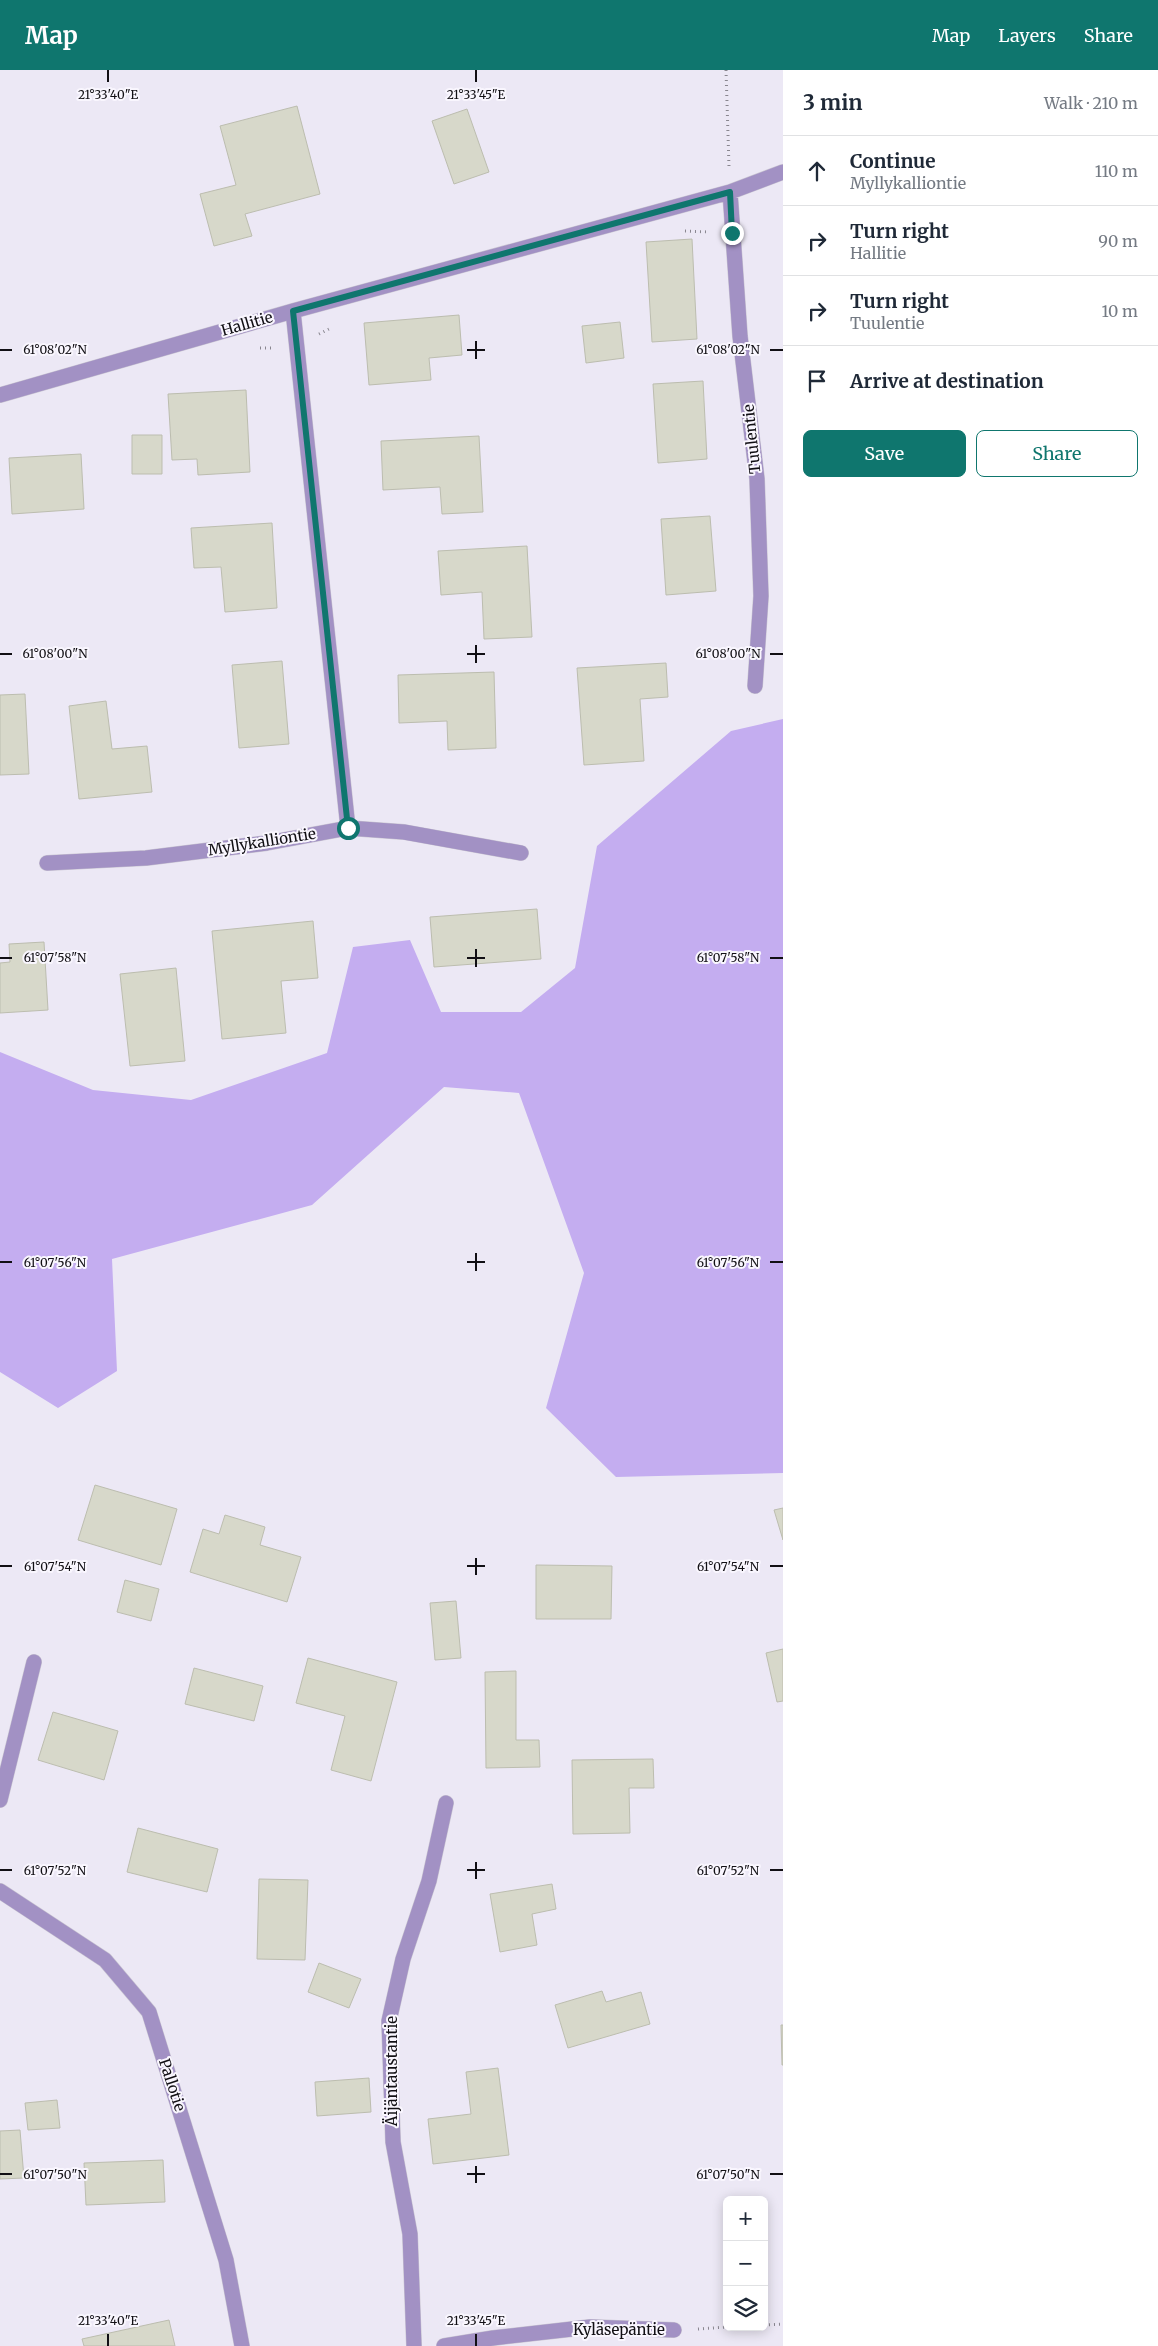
<!DOCTYPE html>
<meta charset="utf-8">
<style>
body{margin:0;font-family:Merriweather,serif;background:#f6f6f7;color:#1f2937}
.controls{position:absolute;right:15px;bottom:15px;display:grid;overflow:hidden;border-radius:8px;box-shadow:0 2px 12px #0003}
.controls button{width:45px;height:45px;display:grid;place-items:center;padding:0;border:0;border-bottom:1px solid #e0e1e3;background:#fff;color:#1f2937;font:25px sans-serif}
.stop{position:absolute;width:15px;height:15px;margin:-11px;border:4px solid #0f766e;border-radius:50%;background:#fff}
.stop.end{background:#0f766e;border-color:#fff;box-shadow:0 1px 5px #0008}
.list{margin:0;padding:0;list-style:none}
h2{display:flex;justify-content:space-between;align-items:center;height:65px;margin:0;padding:0 20px;font-size:21px}
h2 small{font-size:16px;font-weight:400;color:#747a83}
.list li{display:grid;grid-template-columns:32px 1fr auto;gap:15px;align-items:center;box-sizing:border-box;height:70px;padding:0 20px;border-top:1px solid #e0e1e3}
.list b{display:block;font-size:19px;white-space:nowrap}
.list p{margin:0;font-size:16px;white-space:nowrap;color:#747a83}
.list em{font-size:16px;font-style:normal;color:#747a83}
.actions{display:flex;gap:10px;padding:15px 20px}
.actions a{flex:1;padding:11px 0;border:1px solid #0f766e;border-radius:8px;text-align:center;font-size:18px;color:#0f766e}
.actions .main{background:#0f766e;color:#fff}
.icon{flex:none;width:28px;height:28px;fill:none;stroke:currentColor;stroke-width:2;stroke-linecap:round;stroke-linejoin:round}
.map{position:relative;flex:none;width:783px;height:2276px;overflow:hidden}
header{display:flex;align-items:center;gap:30px;box-sizing:border-box;height:70px;padding:0 25px;background:#0f766e;color:#fff}
header strong{font-size:24px}
nav{display:flex;gap:28px;margin-inline-start:auto;font-size:18px}
main{display:flex}
aside{flex:1;background:#fff}
.map>svg:first-child{display:block}
.green{fill:#c4adf0}
.building{fill:#d7d8ca;stroke:#bcbdaf}
.lines{fill:none;stroke-linecap:round;stroke-linejoin:round}
.street-casing{stroke:#c9c5d1;stroke-width:16}
.path{stroke:#89868f;stroke-width:3;stroke-dasharray:1 4;stroke-linecap:butt}
.street{stroke:#a291c4;stroke-width:15}
.route{stroke:#0f766e;stroke-width:6}
.ticks{fill:none;stroke:#110f14;stroke-width:2}
.labels{text-anchor:middle;stroke-width:4;stroke-linejoin:round;paint-order:stroke}
.street-label{font-size:15px;fill:#110f14;stroke:#f9f6fe}
.ticks-label{font-size:12px;text-anchor:middle;fill:#110f14;stroke:#f9f6fe;stroke-width:4;stroke-linejoin:round;paint-order:stroke}
</style>
<header>
<strong>Map</strong>
<nav><a>Map</a><a>Layers</a><a>Share</a></nav>
</header>
<main>
<div class="map">
<svg width="783" height="2276" viewBox="0 0 783 2276">
<rect width="100%" height="100%" fill="#ece8f5"/>
<path class="green" d="M 783,649 L 783,1403 L 616,1407 L 546,1338 L 584,1203 L 519,1023 L 444,1017 L 312,1135 L 112,1189 L 117,1301 L 58,1338 L 0,1302 L 0,982 L 93,1020 L 191,1030 L 327,983 L 353,877 L 410,870 L 441,942 L 521,942 L 575,898 L 597,776 L 731,661 Z"/>
<path class="building" d="M 297,36 L 320,124 L 245,144 L 252,166 L 214,176 L 200,124 L 236,115 L 220,56 Z
M 467,39 L 489,102 L 454,114 L 432,51 Z
M 692,169 L 697,269 L 652,272 L 646,172 Z
M 459,245 L 462,285 L 429,288 L 431,310 L 369,315 L 364,253 Z
M 620,252 L 624,288 L 586,293 L 582,256 Z
M 703,311 L 707,389 L 658,393 L 653,314 Z
M 246,320 L 250,402 L 198,405 L 197,389 L 172,390 L 168,324 Z
M 132,365 L 162,365 L 162,404 L 132,404 Z
M 479,366 L 483,442 L 442,444 L 440,417 L 383,420 L 381,371 Z
M 81,384 L 84,439 L 12,444 L 9,388 Z
M 710,446 L 716,521 L 666,525 L 661,449 Z
M 272,453 L 277,538 L 225,542 L 221,497 L 194,498 L 191,458 Z
M 527,476 L 532,567 L 484,569 L 482,522 L 441,525 L 438,481 Z
M 282,591 L 289,674 L 239,678 L 232,595 Z
M 666,593 L 668,627 L 640,629 L 644,691 L 584,695 L 577,598 Z
M 494,602 L 496,678 L 448,680 L 447,651 L 399,653 L 398,605 Z
M 25,624 L 29,704 L 0,705 L 0,625 Z
M 106,631 L 112,679 L 147,676 L 152,722 L 79,729 L 69,636 Z
M 537,839 L 541,889 L 434,897 L 430,847 Z
M 313,851 L 318,908 L 281,911 L 286,963 L 222,969 L 212,861 Z
M 44,872 L 48,940 L 0,943 L 0,893 L 10,892 L 9,874 Z
M 176,898 L 185,991 L 130,996 L 120,904 Z
M 95,1415 L 177,1439 L 161,1495 L 78,1470 Z
M 783,1438 L 783,1470 L 774,1440 Z
M 225,1445 L 265,1457 L 260,1475 L 301,1487 L 287,1532 L 190,1502 L 203,1459 L 219,1464 Z
M 536,1495 L 612,1496 L 611,1549 L 536,1549 Z
M 125,1510 L 159,1519 L 151,1551 L 117,1542 Z
M 456,1531 L 461,1588 L 435,1590 L 430,1533 Z
M 783,1579 L 783,1631 L 777,1632 L 766,1583 Z
M 308,1588 L 397,1612 L 371,1711 L 331,1700 L 345,1646 L 296,1633 Z
M 194,1598 L 263,1616 L 254,1651 L 185,1634 Z
M 516,1601 L 516,1670 L 539,1670 L 540,1697 L 486,1698 L 485,1602 Z
M 53,1642 L 118,1661 L 104,1710 L 38,1690 Z
M 653,1689 L 654,1718 L 629,1718 L 630,1763 L 573,1764 L 572,1690 Z
M 138,1758 L 218,1779 L 207,1822 L 127,1802 Z
M 259,1809 L 308,1810 L 305,1890 L 257,1889 Z
M 552,1814 L 556,1839 L 532,1844 L 537,1875 L 500,1882 L 490,1824 Z
M 319,1893 L 361,1909 L 349,1938 L 308,1922 Z
M 602,1921 L 606,1932 L 641,1922 L 650,1954 L 568,1978 L 555,1935 Z
M 781,1955 L 783,1955 L 783,1995 L 782,1995 Z
M 498,1998 L 509,2085 L 433,2094 L 428,2049 L 471,2044 L 466,2002 Z
M 369,2008 L 371,2042 L 317,2046 L 315,2012 Z
M 57,2030 L 60,2058 L 28,2060 L 25,2033 Z
M 20,2060 L 24,2108 L 0,2109 L 0,2061 Z
M 163,2090 L 165,2132 L 86,2135 L 84,2093 Z
M 169,2250 L 175,2276 L 84,2276 L 82,2269 Z"/>
<g class="lines">
<defs>
<path id="street" d="M 730,122 L 740,266 L 757,409 L 761,526 L 755,616
M 0,325 L 293,241 L 730,122 L 783,102
M 348,758 L 404,762 L 521,783
M 47,793 L 146,788 L 267,773 L 348,758 L 293,241
M 0,1730 L 34,1592
M 0,1821 L 105,1890 L 149,1942 L 226,2190 L 242,2276
M 414,2276 L 410,2164 L 393,2072 L 389,1951 L 403,1889 L 429,1811 L 446,1733
M 444,2276 L 493,2268 L 590,2257 L 674,2260"/>
</defs>
<use href="#street" class="street-casing"/>
<path class="path" d="M 726,0 L 729,97
M 685,161 L 709,162
M 319,264 L 331,258
M 260,278 L 273,278
M 764,2255 L 783,2254
M 698,2259 L 727,2257"/>
<use href="#street" class="street"/>
</g>
<g class="lines">
<path class="route" d="M 348,758 L 293,241 L 730,122 L 732,163"/>
</g>
<path class="ticks" d="M 108,0 L 108,12M 476,0 L 476,12M 476,271 L 476,289M 0,280 L 12,280M 467,280 L 485,280M 770,280 L 783,280M 476,575 L 476,593M 0,584 L 12,584M 467,584 L 485,584M 770,584 L 783,584M 476,879 L 476,897M 0,888 L 12,888M 467,888 L 485,888M 770,888 L 783,888M 476,1183 L 476,1201M 0,1192 L 12,1192M 467,1192 L 485,1192M 770,1192 L 783,1192M 476,1488 L 476,1505M 0,1496 L 12,1496M 467,1496 L 485,1496M 770,1496 L 783,1496M 476,1792 L 476,1809M 0,1800 L 12,1800M 467,1800 L 485,1800M 770,1800 L 783,1800M 476,2096 L 476,2113M 0,2104 L 12,2104M 467,2104 L 485,2104M 770,2104 L 783,2104M 108,2264 L 108,2276M 476,2264 L 476,2276"/>
<g class="labels">
<g class="street-label">
<text transform="translate(247 254) rotate(-16)" y="5">Hallitie</text>
<text transform="translate(752 369) rotate(-96)" y="5">Tuulentie</text>
<text transform="translate(262 772) rotate(-9)" y="5">Myllykalliontie</text>
<text transform="translate(392 2001) rotate(-90)" y="5">Äijäntaustantie</text>
<text transform="translate(172 2015) rotate(72)" y="5">Pallotie</text>
<text x="619" y="2265">Kyläsepäntie</text>
</g>
</g>
<g class="ticks-label">
<text x="108" y="29">21°33'40"E</text>
<text x="476" y="29">21°33'45"E</text>
<text x="55" y="284">61°08'02"N</text>
<text x="728" y="284">61°08'02"N</text>
<text x="55" y="588">61°08'00"N</text>
<text x="728" y="588">61°08'00"N</text>
<text x="55" y="892">61°07'58"N</text>
<text x="728" y="892">61°07'58"N</text>
<text x="55" y="1197">61°07'56"N</text>
<text x="728" y="1197">61°07'56"N</text>
<text x="55" y="1501">61°07'54"N</text>
<text x="728" y="1501">61°07'54"N</text>
<text x="55" y="1805">61°07'52"N</text>
<text x="728" y="1805">61°07'52"N</text>
<text x="55" y="2109">61°07'50"N</text>
<text x="728" y="2109">61°07'50"N</text>
<text x="108" y="2255">21°33'40"E</text>
<text x="476" y="2255">21°33'45"E</text>
</g>
</svg>
<div class="controls">
<button>+</button>
<button>−</button>
<button><svg class="icon" aria-label="layers" viewBox="0 0 24 24"><path d="M12 4l9 5-9 5-9-5zM3 14l9 5 9-5"/></svg></button>
</div>
<div class="stop" style="left:348px;top:758px"></div>
<div class="stop end" style="left:732px;top:163px"></div>
</div>
<aside>
<h2>3 min<small>Walk · 210 m</small></h2>
<ul class="list">
<li><svg class="icon" aria-label="ahead" viewBox="0 0 24 24"><path d="M12 20V5M6 11l6-6 6 6"/></svg><div><b>Continue</b><p>Myllykalliontie</p></div><em>110 m</em></li>
<li><svg class="icon" aria-label="right" viewBox="0 0 24 24"><path d="M7 20v-9h11M14 6l5 5-5 5"/></svg><div><b>Turn right</b><p>Hallitie</p></div><em>90 m</em></li>
<li><svg class="icon" aria-label="right" viewBox="0 0 24 24"><path d="M7 20v-9h11M14 6l5 5-5 5"/></svg><div><b>Turn right</b><p>Tuulentie</p></div><em>10 m</em></li>
<li><svg class="icon" aria-label="arrive" viewBox="0 0 24 24"><path d="M6 21V4h12l-3 4 3 4H6"/></svg><div><b>Arrive at destination</b></div></li>
</ul>
<div class="actions"><a class="main">Save</a><a>Share</a></div>
</aside>
</main>
